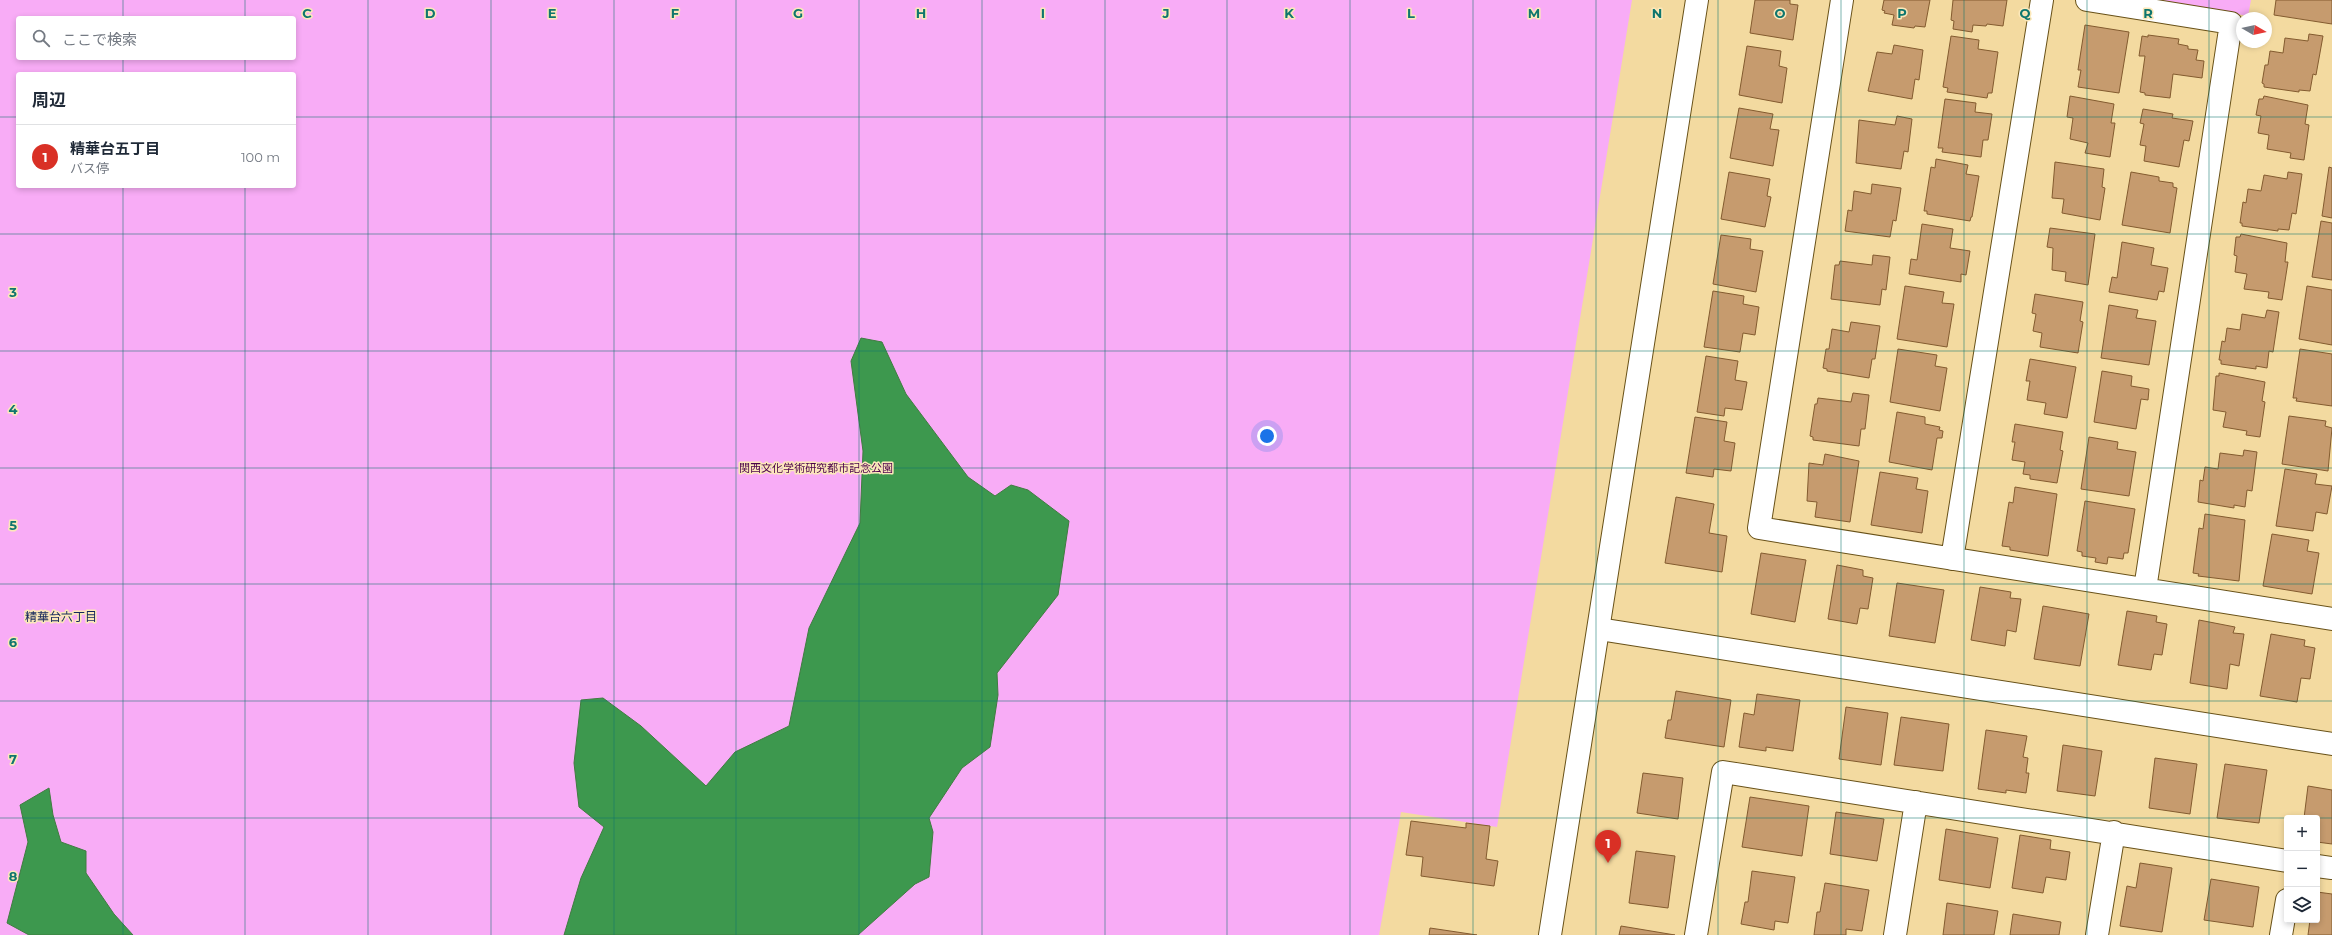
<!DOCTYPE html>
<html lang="ja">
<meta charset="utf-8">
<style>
body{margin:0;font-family:Montserrat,"Noto Sans JP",sans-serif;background:#f2f2f3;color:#1f2937}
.controls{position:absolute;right:12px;bottom:12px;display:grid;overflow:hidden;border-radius:4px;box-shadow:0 2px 6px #0003}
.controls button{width:36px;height:36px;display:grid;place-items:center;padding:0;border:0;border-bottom:1px solid #e0e1e3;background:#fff;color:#1f2937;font:20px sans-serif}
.compass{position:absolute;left:2236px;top:12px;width:36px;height:36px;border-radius:50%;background:#fff;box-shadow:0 2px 6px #0003;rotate:99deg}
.you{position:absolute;left:1267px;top:436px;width:14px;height:14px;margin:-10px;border:3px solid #fff;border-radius:50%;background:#1a73e8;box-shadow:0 0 0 6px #1a73e833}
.badge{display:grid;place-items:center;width:26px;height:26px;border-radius:50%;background:#d93025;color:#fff;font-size:13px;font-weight:700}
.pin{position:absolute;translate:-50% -33px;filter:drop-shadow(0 1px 2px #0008)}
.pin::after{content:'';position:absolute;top:21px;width:14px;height:12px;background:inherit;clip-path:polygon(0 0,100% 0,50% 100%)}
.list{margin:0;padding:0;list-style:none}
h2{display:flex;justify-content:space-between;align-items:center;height:52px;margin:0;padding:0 16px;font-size:17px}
h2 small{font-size:13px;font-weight:400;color:#747a83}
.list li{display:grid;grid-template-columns:26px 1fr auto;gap:12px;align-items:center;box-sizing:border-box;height:64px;padding:0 16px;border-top:1px solid #e0e1e3}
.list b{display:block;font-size:15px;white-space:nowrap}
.list p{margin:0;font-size:13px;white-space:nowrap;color:#747a83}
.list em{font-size:13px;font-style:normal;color:#747a83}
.icon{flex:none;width:22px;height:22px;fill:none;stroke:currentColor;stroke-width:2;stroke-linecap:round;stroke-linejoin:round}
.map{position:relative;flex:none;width:2332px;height:935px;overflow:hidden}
.search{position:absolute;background:#fff;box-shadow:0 2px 6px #0003;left:16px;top:16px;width:280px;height:44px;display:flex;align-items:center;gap:10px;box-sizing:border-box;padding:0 14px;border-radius:4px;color:#747a83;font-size:15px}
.panel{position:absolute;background:#fff;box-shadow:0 2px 6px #0003;left:16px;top:72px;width:280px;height:116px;border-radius:4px}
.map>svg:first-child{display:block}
.green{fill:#f8acf6;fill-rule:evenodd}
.water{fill:#3d984e;stroke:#407c41}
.building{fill:#c69b6e;stroke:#835b2f}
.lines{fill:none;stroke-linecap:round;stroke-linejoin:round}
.minor-casing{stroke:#685118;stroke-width:24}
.tertiary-casing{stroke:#685118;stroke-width:24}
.minor{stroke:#fff;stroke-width:22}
.tertiary{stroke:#fff;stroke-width:22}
.grid{fill:none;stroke:#0f766e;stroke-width:1;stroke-opacity:0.55}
.labels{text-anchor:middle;stroke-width:3;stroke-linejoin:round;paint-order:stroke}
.park-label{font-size:11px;fill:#4a004c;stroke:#fce8ba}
.neighbourhood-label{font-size:12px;fill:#15265c;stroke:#fce8ba}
.grid-label{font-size:13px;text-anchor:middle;font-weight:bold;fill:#0f766e;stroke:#fce8ba;stroke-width:3;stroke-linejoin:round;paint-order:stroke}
</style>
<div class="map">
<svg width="2332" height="935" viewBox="0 0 2332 935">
<rect width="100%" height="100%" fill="#f3daa0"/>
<path class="green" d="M 0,0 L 1632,0 L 1497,827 L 1401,812 L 1379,935 L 0,935 ZM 18,18 L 294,18 L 294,58 L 18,58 ZM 18,74 L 294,74 L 294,186 L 18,186 Z
M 2161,0 L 2251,0 L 2248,16 Z"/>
<path class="water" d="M 861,338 L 882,342 L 906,394 L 968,477 L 995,496 L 1011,485 L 1028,490 L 1069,521 L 1058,595 L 997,673 L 998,695 L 990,747 L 962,768 L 929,818 L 933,832 L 929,877 L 915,884 L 858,935 L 564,935 L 581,878 L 604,827 L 579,807 L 574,763 L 581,700 L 603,698 L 641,726 L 706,786 L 735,752 L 789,726 L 809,628 L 860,523 L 863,451 L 851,361 Z
M 49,788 L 53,815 L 61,842 L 86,851 L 86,873 L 114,914 L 133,935 L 29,935 L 7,923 L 28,842 L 20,805 Z"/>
<path class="building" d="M 1755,0 L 1790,0 L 1790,4 L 1798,5 L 1793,40 L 1750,33 Z
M 1884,0 L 1930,0 L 1925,27 L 1915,26 L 1914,28 L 1892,25 L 1894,15 L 1884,13 L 1885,11 L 1882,10 Z
M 1953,0 L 2007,0 L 2003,26 L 1987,24 L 1986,26 L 1973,25 L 1972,32 L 1953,29 L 1954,21 L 1951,20 Z
M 2276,0 L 2332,0 L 2332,24 L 2274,15 Z
M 2085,25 L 2129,32 L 2119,93 L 2078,87 L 2081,70 L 2078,70 Z
M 2309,34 L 2323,36 L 2316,75 L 2313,74 L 2310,91 L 2299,90 L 2299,92 L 2264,87 L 2264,84 L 2262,83 L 2265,65 L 2268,65 L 2270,51 L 2283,53 L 2285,38 L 2308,41 Z
M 2148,35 L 2179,39 L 2178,44 L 2188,46 L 2188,49 L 2198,50 L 2196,60 L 2204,61 L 2202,78 L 2173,74 L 2170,98 L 2145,95 L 2145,93 L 2140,92 L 2145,56 L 2139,56 L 2142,36 L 2148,37 Z
M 1951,36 L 1979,40 L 1978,49 L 1998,52 L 1992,93 L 1988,93 L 1987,98 L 1947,92 L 1948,88 L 1943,87 Z
M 1894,45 L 1923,50 L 1919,80 L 1915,79 L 1912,99 L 1868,91 L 1877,52 L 1892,54 Z
M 1747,46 L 1781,51 L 1779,66 L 1787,68 L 1782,103 L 1739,95 Z
M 2070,96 L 2114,104 L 2111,123 L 2115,123 L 2110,157 L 2085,153 L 2088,143 L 2070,139 L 2073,118 L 2067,117 Z
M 2264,96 L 2308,105 L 2305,124 L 2309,125 L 2304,160 L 2290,158 L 2291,153 L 2267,149 L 2269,135 L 2258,133 L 2261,116 L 2256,115 L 2259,99 L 2263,99 Z
M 1945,99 L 1976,103 L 1975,112 L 1992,114 L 1988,140 L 1983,140 L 1981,157 L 1942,152 L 1943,148 L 1938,148 Z
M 1739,108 L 1773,114 L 1770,129 L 1779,130 L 1773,166 L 1730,158 Z
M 2143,109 L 2173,114 L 2172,118 L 2193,121 L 2189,141 L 2184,140 L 2179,167 L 2144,161 L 2146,146 L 2140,145 L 2144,124 L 2140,123 Z
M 1897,116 L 1912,119 L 1908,152 L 1904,151 L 1901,169 L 1856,163 L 1859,120 L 1895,125 Z
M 1936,159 L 1968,165 L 1966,174 L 1979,176 L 1972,217 L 1971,217 L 1970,221 L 1927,214 L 1927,211 L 1924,211 L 1931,167 L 1935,168 Z
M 2055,162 L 2104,169 L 2102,187 L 2105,188 L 2100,220 L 2062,213 L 2064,199 L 2052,198 Z
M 2329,167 L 2332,168 L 2332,218 L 2322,216 Z
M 1729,172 L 1770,179 L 1767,196 L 1771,197 L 1765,227 L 1721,219 Z
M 2131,172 L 2159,177 L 2159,181 L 2173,183 L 2173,187 L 2177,188 L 2170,233 L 2122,225 Z
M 2288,172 L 2302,174 L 2296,214 L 2292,213 L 2289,230 L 2278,229 L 2278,231 L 2242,226 L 2242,223 L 2240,223 L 2243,202 L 2246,203 L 2248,189 L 2261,191 L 2264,175 L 2287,179 Z
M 1872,184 L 1901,188 L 1896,221 L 1893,220 L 1890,237 L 1845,231 L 1848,210 L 1852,211 L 1854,191 L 1871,194 Z
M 2321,221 L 2332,223 L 2332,280 L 2312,277 Z
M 1922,224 L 1953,229 L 1950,248 L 1970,251 L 1966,275 L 1961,274 L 1961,282 L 1909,274 L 1911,259 L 1917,260 Z
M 2050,228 L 2095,234 L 2088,285 L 2065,281 L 2066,272 L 2052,270 L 2053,248 L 2047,247 Z
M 2241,234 L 2287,243 L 2285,262 L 2288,262 L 2282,300 L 2268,298 L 2269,292 L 2244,289 L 2247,274 L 2235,272 L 2237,256 L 2234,255 L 2236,237 L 2240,237 Z
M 1721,235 L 1751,239 L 1750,249 L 1763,251 L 1756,292 L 1713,284 Z
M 2122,242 L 2154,248 L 2151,265 L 2168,268 L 2164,292 L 2159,291 L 2157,300 L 2109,292 L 2112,277 L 2117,278 Z
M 1873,255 L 1890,257 L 1886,290 L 1882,289 L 1880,305 L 1831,299 L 1835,265 L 1839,265 L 1840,261 L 1872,265 Z
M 1905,286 L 1944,292 L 1942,303 L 1954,304 L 1947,347 L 1897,339 Z
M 2307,286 L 2332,290 L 2332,345 L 2299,339 Z
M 1713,291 L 1744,296 L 1743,304 L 1759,307 L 1755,335 L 1743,333 L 1740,352 L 1704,347 Z
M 2035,294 L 2083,302 L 2080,321 L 2083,322 L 2078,353 L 2040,347 L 2042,333 L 2033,331 L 2036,314 L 2032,313 Z
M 2109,305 L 2138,310 L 2136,318 L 2156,321 L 2149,365 L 2101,358 Z
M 2267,310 L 2279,312 L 2273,352 L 2269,351 L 2267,368 L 2256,366 L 2256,369 L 2221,364 L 2221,360 L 2219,360 L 2222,341 L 2225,342 L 2227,328 L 2240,330 L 2242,314 L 2265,318 Z
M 1851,322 L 1880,326 L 1875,359 L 1872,359 L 1869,378 L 1827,371 L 1827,369 L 1823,368 L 1826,349 L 1829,349 L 1832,329 L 1849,332 Z
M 1898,349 L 1937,355 L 1935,366 L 1947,368 L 1940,411 L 1890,402 Z
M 2300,349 L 2332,354 L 2332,406 L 2296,401 L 2297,398 L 2293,398 Z
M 1706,356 L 1738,361 L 1735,380 L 1747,382 L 1742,410 L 1725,408 L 1724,416 L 1697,412 Z
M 2030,359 L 2076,367 L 2067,418 L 2044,414 L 2046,403 L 2027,400 L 2030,381 L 2026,381 Z
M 2102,371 L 2132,376 L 2131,386 L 2149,389 L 2148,400 L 2141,399 L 2136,429 L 2094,422 Z
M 2219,373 L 2265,382 L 2262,401 L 2265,402 L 2260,437 L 2246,435 L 2247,431 L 2223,427 L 2226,412 L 2213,410 L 2216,376 L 2219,376 Z
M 1853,393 L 1869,395 L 1865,429 L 1861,429 L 1859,446 L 1813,440 L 1813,437 L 1810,436 L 1815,404 L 1817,404 L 1818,398 L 1851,402 Z
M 1897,412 L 1925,417 L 1925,424 L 1940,427 L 1939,430 L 1943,431 L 1942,438 L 1937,438 L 1932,470 L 1889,462 Z
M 2289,416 L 2326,421 L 2325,426 L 2332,428 L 2328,471 L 2282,464 Z
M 1695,417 L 1727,422 L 1724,441 L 1735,443 L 1731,471 L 1714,469 L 1713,477 L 1686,473 Z
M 2015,424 L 2063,432 L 2060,450 L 2063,451 L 2057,483 L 2030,479 L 2030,475 L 2023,474 L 2025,462 L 2012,460 L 2015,442 L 2012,442 Z
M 2089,437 L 2118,442 L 2117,449 L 2136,452 L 2129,496 L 2081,489 Z
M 2244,450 L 2257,452 L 2252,491 L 2247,490 L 2245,507 L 2234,505 L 2234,508 L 2198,502 L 2200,480 L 2203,481 L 2205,467 L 2218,469 L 2220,453 L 2243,456 Z
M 1825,454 L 1859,461 L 1850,522 L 1815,517 L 1817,502 L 1807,501 L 1809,463 L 1823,465 Z
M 2285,469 L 2317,474 L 2315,484 L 2332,486 L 2327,514 L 2316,512 L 2313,531 L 2276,526 Z
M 1880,472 L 1918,478 L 1916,489 L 1928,491 L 1922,533 L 1871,525 Z
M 2015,487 L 2057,494 L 2048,556 L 2010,550 L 2010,547 L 2002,546 L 2009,502 L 2013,503 Z
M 1676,497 L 1714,504 L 1709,533 L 1727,536 L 1722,572 L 1665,563 Z
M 2085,501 L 2135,509 L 2128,553 L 2124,553 L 2123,559 L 2108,557 L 2107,564 L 2095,562 L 2096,558 L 2082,556 L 2082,552 L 2077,551 Z
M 2205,514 L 2245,520 L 2239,581 L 2198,576 L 2199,574 L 2193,573 L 2199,528 L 2203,529 Z
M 2272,534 L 2309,540 L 2307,551 L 2319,553 L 2312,594 L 2263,586 Z
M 1761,553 L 1806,560 L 1795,622 L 1751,614 Z
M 1837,565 L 1863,570 L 1863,576 L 1873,578 L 1868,609 L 1860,608 L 1857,624 L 1828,619 Z
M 1897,583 L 1944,590 L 1935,643 L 1889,636 Z
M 1980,587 L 2011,592 L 2010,598 L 2021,599 L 2016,632 L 2007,630 L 2005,646 L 1971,640 Z
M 2043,606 L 2089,614 L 2080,666 L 2034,659 Z
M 2127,611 L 2157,616 L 2156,622 L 2167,624 L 2162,655 L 2154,654 L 2151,670 L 2118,665 Z
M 2199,620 L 2235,627 L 2233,633 L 2244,634 L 2239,666 L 2230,664 L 2227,689 L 2190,683 Z
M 2271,634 L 2305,640 L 2304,646 L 2315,648 L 2310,679 L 2301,678 L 2297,702 L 2260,696 Z
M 1676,691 L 1731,700 L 1724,747 L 1665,738 L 1668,720 L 1671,720 Z
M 1757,694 L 1800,700 L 1793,751 L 1766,747 L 1766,751 L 1739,747 L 1744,713 L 1754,715 Z
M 1846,707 L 1888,713 L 1881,765 L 1839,759 Z
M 1901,717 L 1949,724 L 1943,771 L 1894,765 Z
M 1986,730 L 2027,736 L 2023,757 L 2028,758 L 2026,773 L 2029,773 L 2026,793 L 2006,790 L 2006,793 L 1978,789 Z
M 2063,745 L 2102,751 L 2095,796 L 2057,791 Z
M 2155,758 L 2197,764 L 2190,814 L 2149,808 Z
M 2225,764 L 2267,770 L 2259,823 L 2217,818 Z
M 1643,773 L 1683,778 L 1678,819 L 1637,813 Z
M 2308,786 L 2332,790 L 2332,844 L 2317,842 L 2317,818 L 2304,818 Z
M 1750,797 L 1809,806 L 1802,856 L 1742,847 Z
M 1836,812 L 1884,819 L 1877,861 L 1830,854 Z
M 1411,821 L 1466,828 L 1466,823 L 1490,826 L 1486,859 L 1498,861 L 1494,886 L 1421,876 L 1423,857 L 1406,855 Z
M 1946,829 L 1998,838 L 1990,888 L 1939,880 Z
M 2020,835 L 2051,840 L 2050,849 L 2070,852 L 2066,880 L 2046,877 L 2043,893 L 2012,888 Z
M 1636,851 L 1675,856 L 1668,908 L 1629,903 Z
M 2140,863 L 2172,868 L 2162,932 L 2120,926 L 2127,886 L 2136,888 Z
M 1752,871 L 1795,877 L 1788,923 L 1775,921 L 1774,930 L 1741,924 L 1745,902 L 1748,902 Z
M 2211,879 L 2259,887 L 2253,927 L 2204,920 Z
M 1825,883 L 1869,890 L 1862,931 L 1846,929 L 1846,935 L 1814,935 L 1817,912 L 1820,912 Z
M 2317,892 L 2332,894 L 2332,935 L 2308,935 L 2310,920 L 2317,920 Z
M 1947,903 L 1998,911 L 1994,935 L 1943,935 Z
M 2013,914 L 2061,922 L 2059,935 L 2010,935 Z
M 1621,926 L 1675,935 L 1619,935 Z
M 1430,928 L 1477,935 L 1429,935 Z"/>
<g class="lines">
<defs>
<path id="minor" d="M 1842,0 L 1759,528 L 2332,619
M 2087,0 L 2231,23 L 2145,589
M 1952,559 L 2042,0
M 1599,629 L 2332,744
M 2317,866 L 2332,868
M 1696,935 L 1723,772 L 2287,861
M 1895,935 L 1916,802
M 2097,935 L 2114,832
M 2281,935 L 2287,900"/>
<path id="tertiary" d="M 1550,935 L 1697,0"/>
</defs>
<use href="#minor" class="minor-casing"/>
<use href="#tertiary" class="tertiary-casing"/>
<use href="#minor" class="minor"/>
<use href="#tertiary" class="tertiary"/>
</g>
<path class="grid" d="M 123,0 L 123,18M 245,0 L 245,18M 368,0 L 368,935M 491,0 L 491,935M 614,0 L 614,935M 736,0 L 736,935M 859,0 L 859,935M 982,0 L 982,935M 1105,0 L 1105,935M 1227,0 L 1227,935M 1350,0 L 1350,935M 1473,0 L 1473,935M 1596,0 L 1596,935M 1718,0 L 1718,935M 1841,0 L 1841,935M 1964,0 L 1964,935M 2087,0 L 2087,935M 2209,0 L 2209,935M 123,58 L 123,74M 245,58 L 245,74M 0,117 L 18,117M 294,117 L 2332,117M 123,186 L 123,935M 245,186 L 245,935M 0,234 L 2332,234M 0,351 L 2332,351M 0,468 L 2332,468M 0,584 L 2332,584M 0,701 L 2332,701M 0,818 L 2287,818M 2317,818 L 2332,818"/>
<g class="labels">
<g class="park-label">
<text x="816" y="472">関西文化学術研究都市記念公園</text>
</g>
<g class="neighbourhood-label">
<text x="61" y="621">精華台六丁目</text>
</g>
</g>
<g class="grid-label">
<text x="307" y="18">C</text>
<text x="430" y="18">D</text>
<text x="552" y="18">E</text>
<text x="675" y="18">F</text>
<text x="798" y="18">G</text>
<text x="921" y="18">H</text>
<text x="1043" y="18">I</text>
<text x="1166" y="18">J</text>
<text x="1289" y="18">K</text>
<text x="1411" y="18">L</text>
<text x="1534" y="18">M</text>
<text x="1657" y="18">N</text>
<text x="1780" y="18">O</text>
<text x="1902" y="18">P</text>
<text x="2025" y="18">Q</text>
<text x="2148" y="18">R</text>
<text x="13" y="297">3</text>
<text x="13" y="414">4</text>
<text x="13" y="530">5</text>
<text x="13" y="647">6</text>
<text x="13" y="764">7</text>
<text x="13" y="881">8</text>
</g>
</svg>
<div class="controls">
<button>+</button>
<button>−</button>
<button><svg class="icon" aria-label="layers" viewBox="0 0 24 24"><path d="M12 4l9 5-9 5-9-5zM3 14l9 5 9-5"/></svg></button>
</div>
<svg class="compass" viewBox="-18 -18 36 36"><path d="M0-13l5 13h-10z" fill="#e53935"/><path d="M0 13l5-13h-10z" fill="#747a83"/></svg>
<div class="you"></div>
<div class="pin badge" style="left:1608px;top:863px">1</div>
<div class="search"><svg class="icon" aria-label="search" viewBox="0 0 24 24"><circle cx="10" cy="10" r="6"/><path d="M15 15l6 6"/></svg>ここで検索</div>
<section class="panel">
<h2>周辺<small></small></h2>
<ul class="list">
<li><span class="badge">1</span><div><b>精華台五丁目</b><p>バス停</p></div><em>100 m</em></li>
</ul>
</section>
</div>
